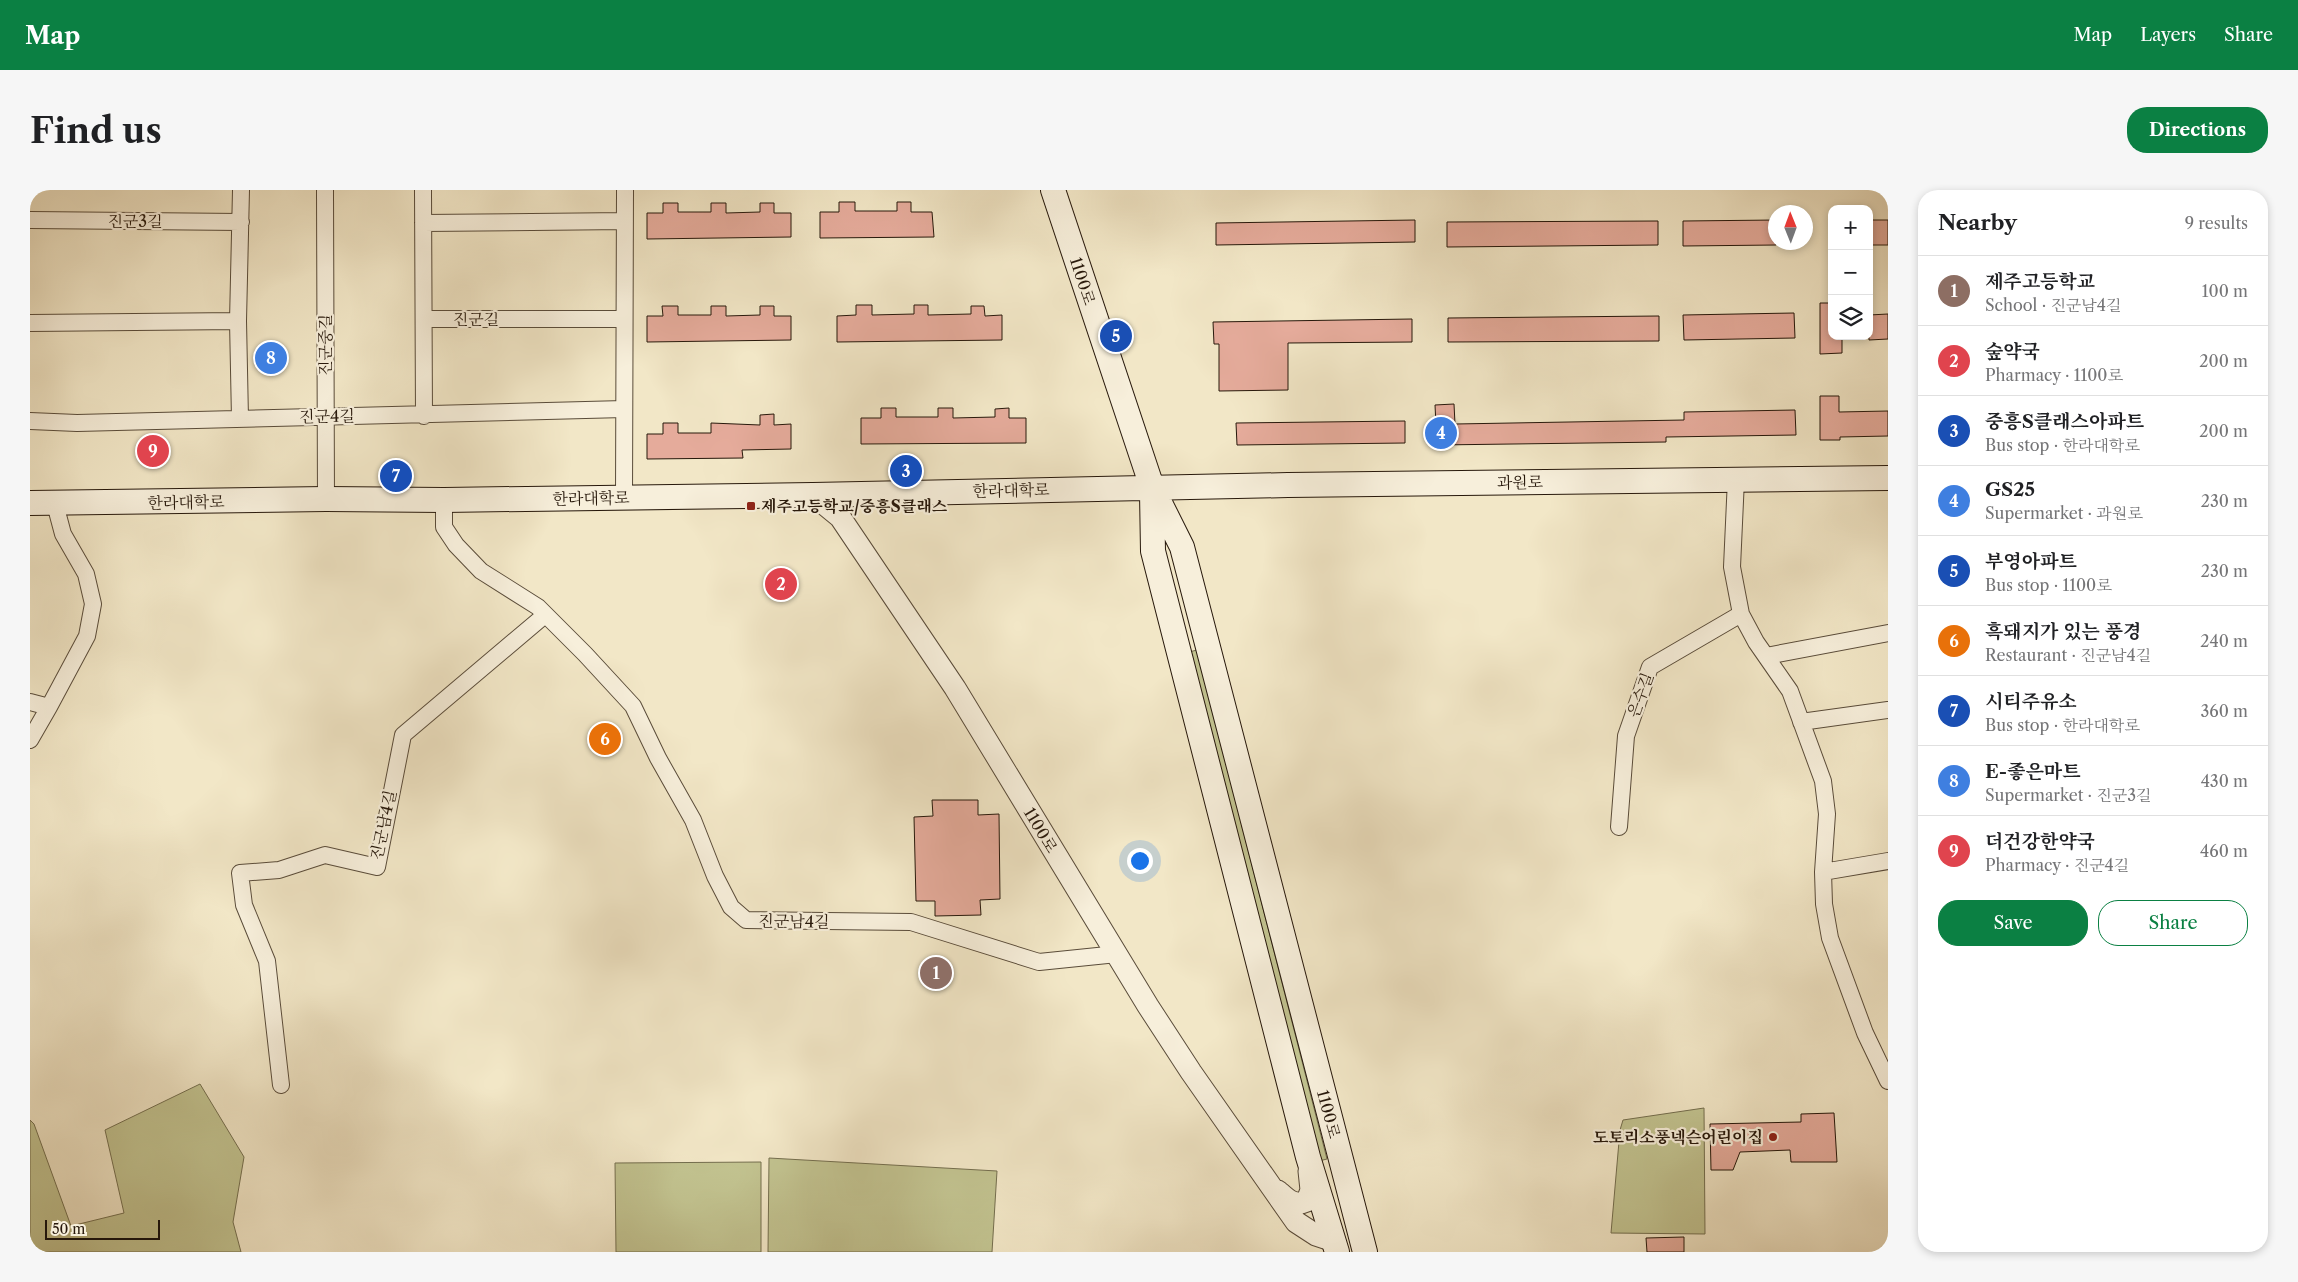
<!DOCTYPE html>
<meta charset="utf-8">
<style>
body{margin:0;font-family:"Libre Caslon Text","Noto Serif KR",serif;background:#f6f6f6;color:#202124}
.controls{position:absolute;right:15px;top:15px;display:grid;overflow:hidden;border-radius:10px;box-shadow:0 2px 8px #0003}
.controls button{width:45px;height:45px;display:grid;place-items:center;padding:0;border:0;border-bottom:1px solid #e0e0e0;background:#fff;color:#202124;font:25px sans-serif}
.compass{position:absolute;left:1738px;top:15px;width:45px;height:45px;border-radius:50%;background:#fff;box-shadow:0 2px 8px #0003;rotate:359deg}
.scale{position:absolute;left:15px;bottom:12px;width:115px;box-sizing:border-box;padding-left:5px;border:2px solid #27180b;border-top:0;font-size:14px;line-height:18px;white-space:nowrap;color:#27180b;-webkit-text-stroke:4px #f7efdb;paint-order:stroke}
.you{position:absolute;left:1109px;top:670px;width:18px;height:18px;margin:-12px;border:4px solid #fff;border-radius:50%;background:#1a73e8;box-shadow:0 0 0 8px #1a73e833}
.badge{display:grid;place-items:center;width:32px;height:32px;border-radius:50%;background:#0b8043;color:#fff;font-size:16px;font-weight:700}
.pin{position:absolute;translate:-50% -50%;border:2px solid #fff;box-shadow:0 1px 5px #0006}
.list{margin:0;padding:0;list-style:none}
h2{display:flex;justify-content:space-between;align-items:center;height:65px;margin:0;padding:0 20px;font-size:21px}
h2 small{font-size:16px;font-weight:400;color:#757577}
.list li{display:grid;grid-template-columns:32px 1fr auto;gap:15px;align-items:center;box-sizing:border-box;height:70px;padding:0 20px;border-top:1px solid #e0e0e0}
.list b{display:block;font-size:19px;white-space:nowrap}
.list p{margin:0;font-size:16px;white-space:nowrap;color:#757577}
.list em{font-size:16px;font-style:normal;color:#757577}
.actions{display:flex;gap:10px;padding:15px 20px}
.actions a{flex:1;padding:11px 0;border:1px solid #0b8043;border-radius:20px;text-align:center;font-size:18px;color:#0b8043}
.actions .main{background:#0b8043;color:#fff}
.icon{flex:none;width:28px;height:28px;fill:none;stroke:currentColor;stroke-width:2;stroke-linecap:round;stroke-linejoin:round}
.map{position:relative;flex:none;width:1858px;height:1062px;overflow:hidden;border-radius:20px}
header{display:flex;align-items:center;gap:30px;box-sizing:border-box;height:70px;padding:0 25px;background:#0b8043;color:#fff}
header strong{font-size:24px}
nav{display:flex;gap:28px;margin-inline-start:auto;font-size:18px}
.intro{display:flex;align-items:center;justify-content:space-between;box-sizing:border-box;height:120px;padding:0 30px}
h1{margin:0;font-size:35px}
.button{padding:12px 22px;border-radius:20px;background:#0b8043;color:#fff;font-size:18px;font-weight:700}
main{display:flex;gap:30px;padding:0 30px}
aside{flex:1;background:#fff;border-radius:20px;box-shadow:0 2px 8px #0003}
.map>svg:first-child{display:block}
.green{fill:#c2c390;stroke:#746e4e}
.building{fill:#e5ab9b;stroke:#27180b}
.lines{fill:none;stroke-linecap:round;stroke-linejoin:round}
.minor-casing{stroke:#5a4c3a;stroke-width:18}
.tertiary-casing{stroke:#5a4c3a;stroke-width:23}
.secondary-casing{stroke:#27180b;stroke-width:26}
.minor{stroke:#f7efdb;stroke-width:16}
.tertiary{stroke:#f7efdb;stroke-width:21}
.secondary{stroke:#f7efdb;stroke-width:24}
.poi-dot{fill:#8f2418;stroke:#f7efdb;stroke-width:2}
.labels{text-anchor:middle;stroke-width:4.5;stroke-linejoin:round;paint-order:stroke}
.street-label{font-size:16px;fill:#27180b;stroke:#f7efdb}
.poi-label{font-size:16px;font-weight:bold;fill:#27180b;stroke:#f7efdb;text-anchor:start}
</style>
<header>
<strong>Map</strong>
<nav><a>Map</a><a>Layers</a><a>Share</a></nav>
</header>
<div class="intro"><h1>Find us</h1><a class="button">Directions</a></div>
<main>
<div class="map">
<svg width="1858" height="1062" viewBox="0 0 1858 1062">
<rect width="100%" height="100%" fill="#f2e7c7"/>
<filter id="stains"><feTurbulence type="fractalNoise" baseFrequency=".004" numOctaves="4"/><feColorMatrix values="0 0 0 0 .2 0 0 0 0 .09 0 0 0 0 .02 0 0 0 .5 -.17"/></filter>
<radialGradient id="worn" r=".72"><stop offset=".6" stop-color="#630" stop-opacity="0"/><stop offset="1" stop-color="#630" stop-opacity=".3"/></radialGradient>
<path class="green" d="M 1167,460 L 1297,969 L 1289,971 L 1159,462 Z
M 170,894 L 214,967 L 203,1032 L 211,1062 L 0,1062 L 0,930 L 4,934 L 41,1036 L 94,1023 L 75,940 Z
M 1674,918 L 1675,1044 L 1581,1043 L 1590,940 L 1593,930 Z
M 739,968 L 967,981 L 962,1062 L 738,1062 Z
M 731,972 L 731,1062 L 586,1062 L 585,973 Z"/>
<path class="building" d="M 809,12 L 825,12 L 825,21 L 867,21 L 867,12 L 881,12 L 881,22 L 902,22 L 904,47 L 790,48 L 790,22 L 809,22 Z
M 633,13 L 648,13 L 648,22 L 681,22 L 681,13 L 696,13 L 696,23 L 730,22 L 730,13 L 744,13 L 744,23 L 761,23 L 761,47 L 617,49 L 617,23 L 633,23 Z
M 1385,30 L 1385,52 L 1186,55 L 1186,33 Z
M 1746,30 L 1746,55 L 1653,56 L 1653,31 Z
M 1839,30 L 1858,30 L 1858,55 L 1839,55 Z
M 1628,31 L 1628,55 L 1417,57 L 1417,32 Z
M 1790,113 L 1802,113 L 1802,146 L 1812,146 L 1812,163 L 1790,164 Z
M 826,115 L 842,115 L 842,125 L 884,124 L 884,115 L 898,115 L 898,125 L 941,124 L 941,116 L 954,116 L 955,126 L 972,125 L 972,150 L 807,152 L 807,126 L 826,125 Z
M 632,116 L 648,116 L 648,125 L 681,125 L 681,116 L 696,116 L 696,126 L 730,125 L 730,116 L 744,116 L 744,126 L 761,126 L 761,150 L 617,152 L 617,126 L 633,126 Z
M 1764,123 L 1765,148 L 1654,150 L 1653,125 Z
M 1858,124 L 1858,149 L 1839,150 L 1839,125 Z
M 1629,126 L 1629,151 L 1418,152 L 1418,128 Z
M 1382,129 L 1382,152 L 1258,153 L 1258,200 L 1189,201 L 1189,154 L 1184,154 L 1183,132 Z
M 1790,206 L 1809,206 L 1809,222 L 1858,221 L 1858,246 L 1810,247 L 1810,250 L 1790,250 Z
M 1424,214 L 1425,234 L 1654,230 L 1654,222 L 1765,220 L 1766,245 L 1636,247 L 1636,252 L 1407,255 L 1405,215 Z
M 851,218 L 866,218 L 866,227 L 908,227 L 908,218 L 923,218 L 923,228 L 965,227 L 965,219 L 979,218 L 979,228 L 996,228 L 996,253 L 831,254 L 831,228 L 851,228 Z
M 744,224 L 744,235 L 761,234 L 761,259 L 712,260 L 713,268 L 617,269 L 617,244 L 633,244 L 633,233 L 648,233 L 648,243 L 681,243 L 681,233 L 730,235 L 730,225 Z
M 1375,231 L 1375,253 L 1207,255 L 1206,233 Z
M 902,610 L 948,610 L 948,625 L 969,624 L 970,709 L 950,710 L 951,725 L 905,726 L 905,711 L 886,711 L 884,627 L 903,626 Z
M 1804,923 L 1807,972 L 1761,972 L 1760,960 L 1710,962 L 1703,980 L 1681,980 L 1680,934 L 1771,932 L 1771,924 Z
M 1654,1047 L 1654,1062 L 1617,1062 L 1616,1048 Z"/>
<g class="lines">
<defs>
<path id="minor" d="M 295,0 L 296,309
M 393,0 L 394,226
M 0,30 L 211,32
M 393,33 L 595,31
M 394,129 L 594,129
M 0,133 L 208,131
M 210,229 L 208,131 L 211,0
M 0,231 L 47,233 L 594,219
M 1706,289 L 1702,377 L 1711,424 L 1726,452 L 1760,501 L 1793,591 L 1797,624 L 1793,682 L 1794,714 L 1800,748 L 1835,843 L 1858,891
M 594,307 L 595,0
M 414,310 L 414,337 L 426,355 L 451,381 L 508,417 L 555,464 L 603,516 L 628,568 L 663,630 L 685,686 L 701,717 L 716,730 L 881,732 L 1009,772 L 1087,764
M 1736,466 L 1858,443
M 0,512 L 19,517 L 57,446 L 63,414 L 56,384 L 33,344 L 25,314
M 1771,532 L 1858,520
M 0,550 L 19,517
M 1589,637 L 1596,546 L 1620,477 L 1711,424
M 1793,682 L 1858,671
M 251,895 L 237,771 L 214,715 L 210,683 L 249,680 L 295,665 L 347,677 L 373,545 L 515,425"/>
<path id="tertiary" d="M 783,305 L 810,327 L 925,498 L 1118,816 L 1161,882 L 1266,1032 L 1286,1045 L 1304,1051
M 1248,1001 C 1257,1009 1264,1017 1277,1011 L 1281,1000 L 1279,981"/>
<path id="secondary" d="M 1023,0 L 1122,297 L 1152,357 L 1335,1062
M 1122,303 L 1123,361 L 1278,967 L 1307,1062
M 0,313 L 296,309 L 414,310 L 783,305 L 1258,295 L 1858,288"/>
</defs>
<use href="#minor" class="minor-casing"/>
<use href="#tertiary" class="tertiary-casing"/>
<use href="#secondary" class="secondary-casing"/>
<use href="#minor" class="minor"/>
<use href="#tertiary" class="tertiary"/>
<use href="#secondary" class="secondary"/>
</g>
<g class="poi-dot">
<rect x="716" y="311" width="10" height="10" rx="2.5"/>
<circle cx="1743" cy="947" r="5"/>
</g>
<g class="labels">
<g class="street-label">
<text x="105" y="37">진군3길</text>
<text transform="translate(1053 91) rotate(72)" y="6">1100로</text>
<text x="446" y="135">진군길</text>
<text transform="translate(295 155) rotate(-90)" y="6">진군중길</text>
<text transform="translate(297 226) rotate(-1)" y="6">진군4길</text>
<text transform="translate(1490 292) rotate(-1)" y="6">과원로</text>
<text transform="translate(981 300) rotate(-1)" y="6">한라대학로</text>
<text transform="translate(561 308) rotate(-1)" y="6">한라대학로</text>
<text transform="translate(156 312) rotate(-1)" y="6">한라대학로</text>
<text transform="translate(1610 505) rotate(-70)" y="6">은수길</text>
<text transform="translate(353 635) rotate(-78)" y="6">진군남4길</text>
<text transform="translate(1011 640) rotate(59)" y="6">1100로</text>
<text transform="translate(764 731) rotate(1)" y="6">진군남4길</text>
<text transform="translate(1299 924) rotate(75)" y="6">1100로</text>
</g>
<g class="poi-label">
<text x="731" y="322">제주고등학교/중흥S클래스</text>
<text x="1733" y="953" text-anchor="end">도토리소풍넥슨어린이집</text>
</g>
</g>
<rect width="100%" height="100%" filter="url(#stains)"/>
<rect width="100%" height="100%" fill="url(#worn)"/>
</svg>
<div class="controls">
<button>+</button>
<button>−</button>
<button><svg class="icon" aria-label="layers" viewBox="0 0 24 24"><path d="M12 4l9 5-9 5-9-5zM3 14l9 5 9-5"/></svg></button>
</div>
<svg class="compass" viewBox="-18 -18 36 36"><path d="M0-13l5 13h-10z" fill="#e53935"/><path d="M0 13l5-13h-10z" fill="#757577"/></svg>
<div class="scale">50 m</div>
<div class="you"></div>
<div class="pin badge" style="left:906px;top:783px;background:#8d6e63">1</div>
<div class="pin badge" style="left:751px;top:394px;background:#e0444e">2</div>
<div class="pin badge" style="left:876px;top:281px;background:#1a4fb4">3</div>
<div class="pin badge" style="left:1411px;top:243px;background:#3f7fe0">4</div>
<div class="pin badge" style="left:1086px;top:146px;background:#1a4fb4">5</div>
<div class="pin badge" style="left:575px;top:549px;background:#e8710a">6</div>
<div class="pin badge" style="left:366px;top:286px;background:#1a4fb4">7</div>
<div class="pin badge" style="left:241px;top:168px;background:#3f7fe0">8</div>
<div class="pin badge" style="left:123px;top:261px;background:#e0444e">9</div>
</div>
<aside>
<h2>Nearby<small>9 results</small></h2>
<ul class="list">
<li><span class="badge" style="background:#8d6e63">1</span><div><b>제주고등학교</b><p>School · 진군남4길</p></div><em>100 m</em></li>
<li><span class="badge" style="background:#e0444e">2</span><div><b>숲약국</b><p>Pharmacy · 1100로</p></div><em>200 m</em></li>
<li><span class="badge" style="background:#1a4fb4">3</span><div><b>중흥S클래스아파트</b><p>Bus stop · 한라대학로</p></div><em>200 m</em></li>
<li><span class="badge" style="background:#3f7fe0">4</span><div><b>GS25</b><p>Supermarket · 과원로</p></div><em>230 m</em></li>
<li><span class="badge" style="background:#1a4fb4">5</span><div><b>부영아파트</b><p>Bus stop · 1100로</p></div><em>230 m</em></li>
<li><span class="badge" style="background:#e8710a">6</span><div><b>흑돼지가 있는 풍경</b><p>Restaurant · 진군남4길</p></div><em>240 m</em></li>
<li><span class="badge" style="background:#1a4fb4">7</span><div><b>시티주유소</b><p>Bus stop · 한라대학로</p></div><em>360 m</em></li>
<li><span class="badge" style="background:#3f7fe0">8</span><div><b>E-좋은마트</b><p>Supermarket · 진군3길</p></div><em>430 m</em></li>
<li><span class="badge" style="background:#e0444e">9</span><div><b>더건강한약국</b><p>Pharmacy · 진군4길</p></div><em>460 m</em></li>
</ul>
<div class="actions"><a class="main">Save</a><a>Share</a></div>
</aside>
</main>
